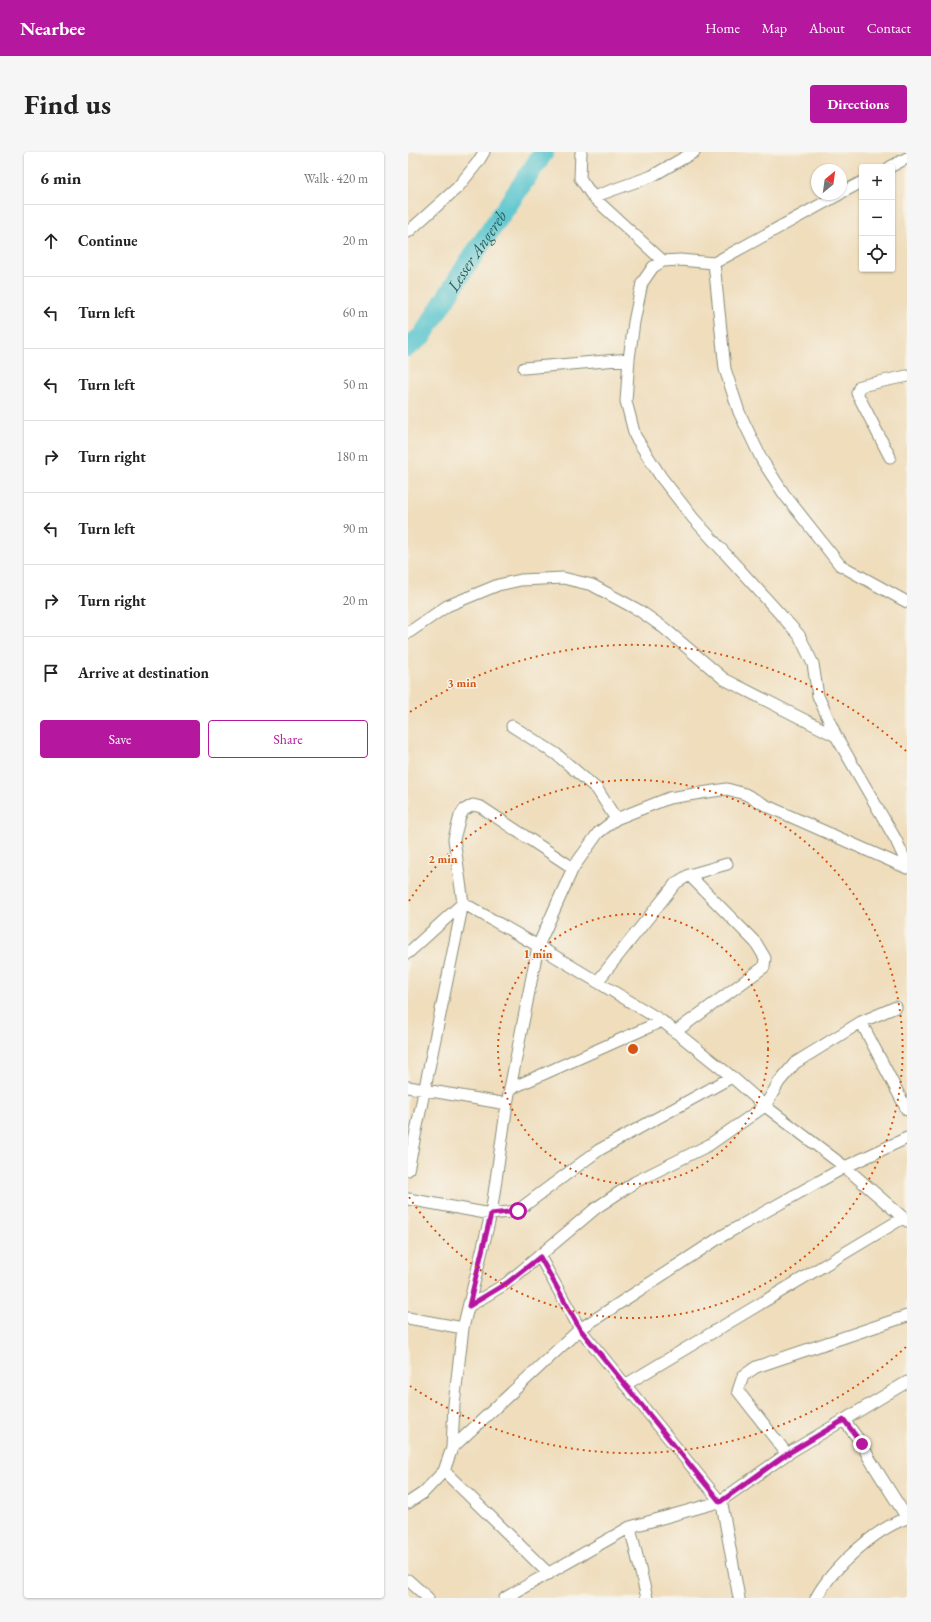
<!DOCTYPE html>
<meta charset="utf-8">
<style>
body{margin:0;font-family:"EB Garamond",serif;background:#f6f6f6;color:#222}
.controls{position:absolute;right:12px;top:12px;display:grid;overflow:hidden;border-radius:4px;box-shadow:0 1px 3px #0004}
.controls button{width:36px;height:36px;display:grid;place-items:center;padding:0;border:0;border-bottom:1px solid #e0e0e0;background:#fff;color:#222;font:20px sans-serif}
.compass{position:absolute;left:403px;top:12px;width:36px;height:36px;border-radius:50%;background:#fff;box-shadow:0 1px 3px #0004;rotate:29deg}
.stop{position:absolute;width:12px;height:12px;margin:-9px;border:3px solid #b5179e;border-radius:50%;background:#fff}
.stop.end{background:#b5179e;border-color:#fff;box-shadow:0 1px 4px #0008}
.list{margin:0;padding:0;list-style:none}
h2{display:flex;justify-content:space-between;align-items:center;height:52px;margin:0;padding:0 16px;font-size:17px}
h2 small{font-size:13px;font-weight:400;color:#767676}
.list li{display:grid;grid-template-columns:26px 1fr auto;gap:12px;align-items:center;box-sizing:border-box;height:72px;padding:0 16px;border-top:1px solid #e0e0e0}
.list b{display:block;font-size:15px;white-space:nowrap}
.list em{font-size:13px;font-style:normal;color:#767676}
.actions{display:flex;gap:8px;padding:12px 16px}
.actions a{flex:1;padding:9px 0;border:1px solid #b5179e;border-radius:4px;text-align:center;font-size:14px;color:#b5179e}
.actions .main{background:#b5179e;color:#fff}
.icon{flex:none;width:22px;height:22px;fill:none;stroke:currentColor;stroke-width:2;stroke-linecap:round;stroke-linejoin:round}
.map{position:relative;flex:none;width:499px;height:1446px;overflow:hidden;border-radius:4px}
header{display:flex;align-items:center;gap:24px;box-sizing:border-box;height:56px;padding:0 20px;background:#b5179e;color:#fff}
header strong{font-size:19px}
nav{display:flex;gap:22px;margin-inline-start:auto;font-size:14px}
.intro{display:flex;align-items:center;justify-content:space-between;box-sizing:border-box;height:96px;padding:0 24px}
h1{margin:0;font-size:28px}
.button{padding:10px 18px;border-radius:4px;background:#b5179e;color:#fff;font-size:14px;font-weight:700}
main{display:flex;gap:24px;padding:0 24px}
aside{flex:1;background:#fff;border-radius:4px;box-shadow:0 1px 3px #0004}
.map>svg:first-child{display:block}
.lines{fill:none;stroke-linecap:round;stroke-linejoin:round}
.river{stroke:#58c5cf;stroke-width:20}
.street-casing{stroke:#878d78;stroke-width:13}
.street{stroke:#fff;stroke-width:11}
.route{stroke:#b5179e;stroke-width:5}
.ring{fill:none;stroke:#d45610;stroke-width:2;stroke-dasharray:2 4}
.labels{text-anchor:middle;stroke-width:3;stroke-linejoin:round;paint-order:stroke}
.water-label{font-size:17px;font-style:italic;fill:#2d5f5b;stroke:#f7f3e8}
.centre{fill:#d45610;stroke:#f7f3e8;stroke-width:2}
.ring-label{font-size:12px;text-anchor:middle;font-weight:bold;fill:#d45610;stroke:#f7f3e8;stroke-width:3;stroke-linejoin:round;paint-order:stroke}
</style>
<header>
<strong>Nearbee</strong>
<nav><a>Home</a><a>Map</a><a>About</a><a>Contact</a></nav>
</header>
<div class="intro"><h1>Find us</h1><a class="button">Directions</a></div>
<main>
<aside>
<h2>6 min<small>Walk · 420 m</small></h2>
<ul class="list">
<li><svg class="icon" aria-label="ahead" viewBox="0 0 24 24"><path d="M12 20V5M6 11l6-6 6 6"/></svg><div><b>Continue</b></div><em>20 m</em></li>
<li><svg class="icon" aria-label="left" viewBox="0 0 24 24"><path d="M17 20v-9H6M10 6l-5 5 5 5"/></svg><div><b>Turn left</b></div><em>60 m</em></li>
<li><svg class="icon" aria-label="left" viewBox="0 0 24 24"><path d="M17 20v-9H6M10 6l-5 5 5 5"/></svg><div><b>Turn left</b></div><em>50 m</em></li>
<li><svg class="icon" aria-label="right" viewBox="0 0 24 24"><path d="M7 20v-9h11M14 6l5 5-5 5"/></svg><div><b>Turn right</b></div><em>180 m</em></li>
<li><svg class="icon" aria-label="left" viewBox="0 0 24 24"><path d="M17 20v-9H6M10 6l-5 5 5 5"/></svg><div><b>Turn left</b></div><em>90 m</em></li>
<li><svg class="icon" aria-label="right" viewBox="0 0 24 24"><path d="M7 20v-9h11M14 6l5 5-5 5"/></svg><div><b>Turn right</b></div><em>20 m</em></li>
<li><svg class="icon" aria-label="arrive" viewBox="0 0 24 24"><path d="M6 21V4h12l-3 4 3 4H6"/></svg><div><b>Arrive at destination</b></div></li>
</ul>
<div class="actions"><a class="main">Save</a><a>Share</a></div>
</aside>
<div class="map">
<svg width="499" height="1446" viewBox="0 0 499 1446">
<rect width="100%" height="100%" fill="#f7f3e8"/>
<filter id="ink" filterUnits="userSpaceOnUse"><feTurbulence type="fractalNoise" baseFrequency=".025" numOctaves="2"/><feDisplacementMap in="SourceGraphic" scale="8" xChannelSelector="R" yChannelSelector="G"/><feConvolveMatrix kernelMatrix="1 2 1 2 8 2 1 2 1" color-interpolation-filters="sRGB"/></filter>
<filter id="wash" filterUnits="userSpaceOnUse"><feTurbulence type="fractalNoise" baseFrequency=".012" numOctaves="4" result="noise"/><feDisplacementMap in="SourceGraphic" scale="16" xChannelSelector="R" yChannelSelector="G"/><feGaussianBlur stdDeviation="0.9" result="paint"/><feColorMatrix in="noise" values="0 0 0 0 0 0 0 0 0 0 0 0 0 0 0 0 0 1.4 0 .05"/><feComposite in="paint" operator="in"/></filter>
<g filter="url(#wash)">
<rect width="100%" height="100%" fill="#efddbc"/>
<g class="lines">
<path class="river" id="s1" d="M 0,195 L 14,184 L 58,114 L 136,0"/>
</g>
</g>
<g filter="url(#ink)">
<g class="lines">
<defs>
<path id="street" d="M 173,0 L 172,26 L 185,45 L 255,109
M 482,15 L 499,6
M 433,41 L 454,30
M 432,42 L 306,111 L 272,108 L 255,109 L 245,115 L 234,131 L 226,170 L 221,207 L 218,249 L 227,284 L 253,325 L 285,366 L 391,483 L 405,512 L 410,544 L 428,584 L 488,688 L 499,712
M 185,45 L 244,24 L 286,0
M 0,80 L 50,35 L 70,10 L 76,0
M 306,111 L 317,217 L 331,260 L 354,308 L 376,342 L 432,413 L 499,450
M 116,216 L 221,207
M 482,305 L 449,241 L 452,234 L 499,224
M 0,481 L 39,454 L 90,433 L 113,428 L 155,426 L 184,433 L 232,459 L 256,476 L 316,527 L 428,584
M 104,574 L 148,602 L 189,637 L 208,667
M 55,751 L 130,794 L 254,869 L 324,925 L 357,954 L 437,1015 L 499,1069
M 0,801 L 55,751
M 189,830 L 268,731 L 281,723 L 319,712
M 453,870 L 499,958
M 267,880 L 356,815 L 357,806 L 348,791 L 281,723
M 0,935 L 99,952
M 104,936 L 254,869
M 0,1018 L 55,751 L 46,687 L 52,664 L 56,658 L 65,653 L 73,655 L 165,716
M 0,1047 L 83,1062 L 109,1059 L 191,998 L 324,925
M 132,1105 L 172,1177 L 314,1352 L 331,1446
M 61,1154 L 99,1131 L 188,1056 L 227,1030 L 301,993 L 357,954 L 371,930 L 387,911 L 453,870 L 488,855
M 0,1166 L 55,1176
M 217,1233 L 495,1066
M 436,1268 L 454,1292 L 461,1306 L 499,1366
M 44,1296 L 172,1177 L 314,1084 L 437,1015 L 499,986
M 379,1302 L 330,1239 L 335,1224 L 348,1215 L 499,1164
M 36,1319 L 141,1422
M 0,1351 L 15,1341 L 36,1319 L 44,1296 L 46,1252 L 55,1176 L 83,1062 L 99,952 L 130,794 L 165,716 L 190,681 L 208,667 L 261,646 L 319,637 L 337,642 L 359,654 L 499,716
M 222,1375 L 239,1446
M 0,1428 L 20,1446
M 97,1446 L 222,1375 L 311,1350 L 379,1302 L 499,1230
M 408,1446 C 424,1416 467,1377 499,1366"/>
</defs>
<use href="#street" class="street-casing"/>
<use href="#street" class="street"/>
</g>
</g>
<g class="lines" filter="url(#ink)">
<path class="route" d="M 110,1059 L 83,1062 L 61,1154 L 99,1131 L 132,1105 L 172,1177 L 312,1350 L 379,1302 L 436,1268 L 454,1292"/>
</g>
<g class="ring">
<circle cx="225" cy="897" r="135"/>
<path d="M1 749A269 269 0 1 1 1 1045"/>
<path d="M498 1195A404 404 0 0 1 2 1234M2 560A404 404 0 0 1 498 599"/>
</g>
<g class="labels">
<g class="water-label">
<text dy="6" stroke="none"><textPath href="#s1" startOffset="119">Lesser Angereb</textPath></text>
</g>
</g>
<circle cx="225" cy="897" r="6" class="centre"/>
<g class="ring-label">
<text x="54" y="535">3 min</text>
<text x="35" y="711">2 min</text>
<text x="130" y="806">1 min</text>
</g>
</svg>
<div class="controls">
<button>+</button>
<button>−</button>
<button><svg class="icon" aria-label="locate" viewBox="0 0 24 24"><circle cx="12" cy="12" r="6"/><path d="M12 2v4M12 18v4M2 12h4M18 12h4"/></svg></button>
</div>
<svg class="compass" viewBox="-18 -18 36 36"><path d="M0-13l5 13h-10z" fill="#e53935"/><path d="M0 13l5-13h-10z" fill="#767676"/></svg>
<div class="stop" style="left:110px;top:1059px"></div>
<div class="stop end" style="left:454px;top:1292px"></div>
</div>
</main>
